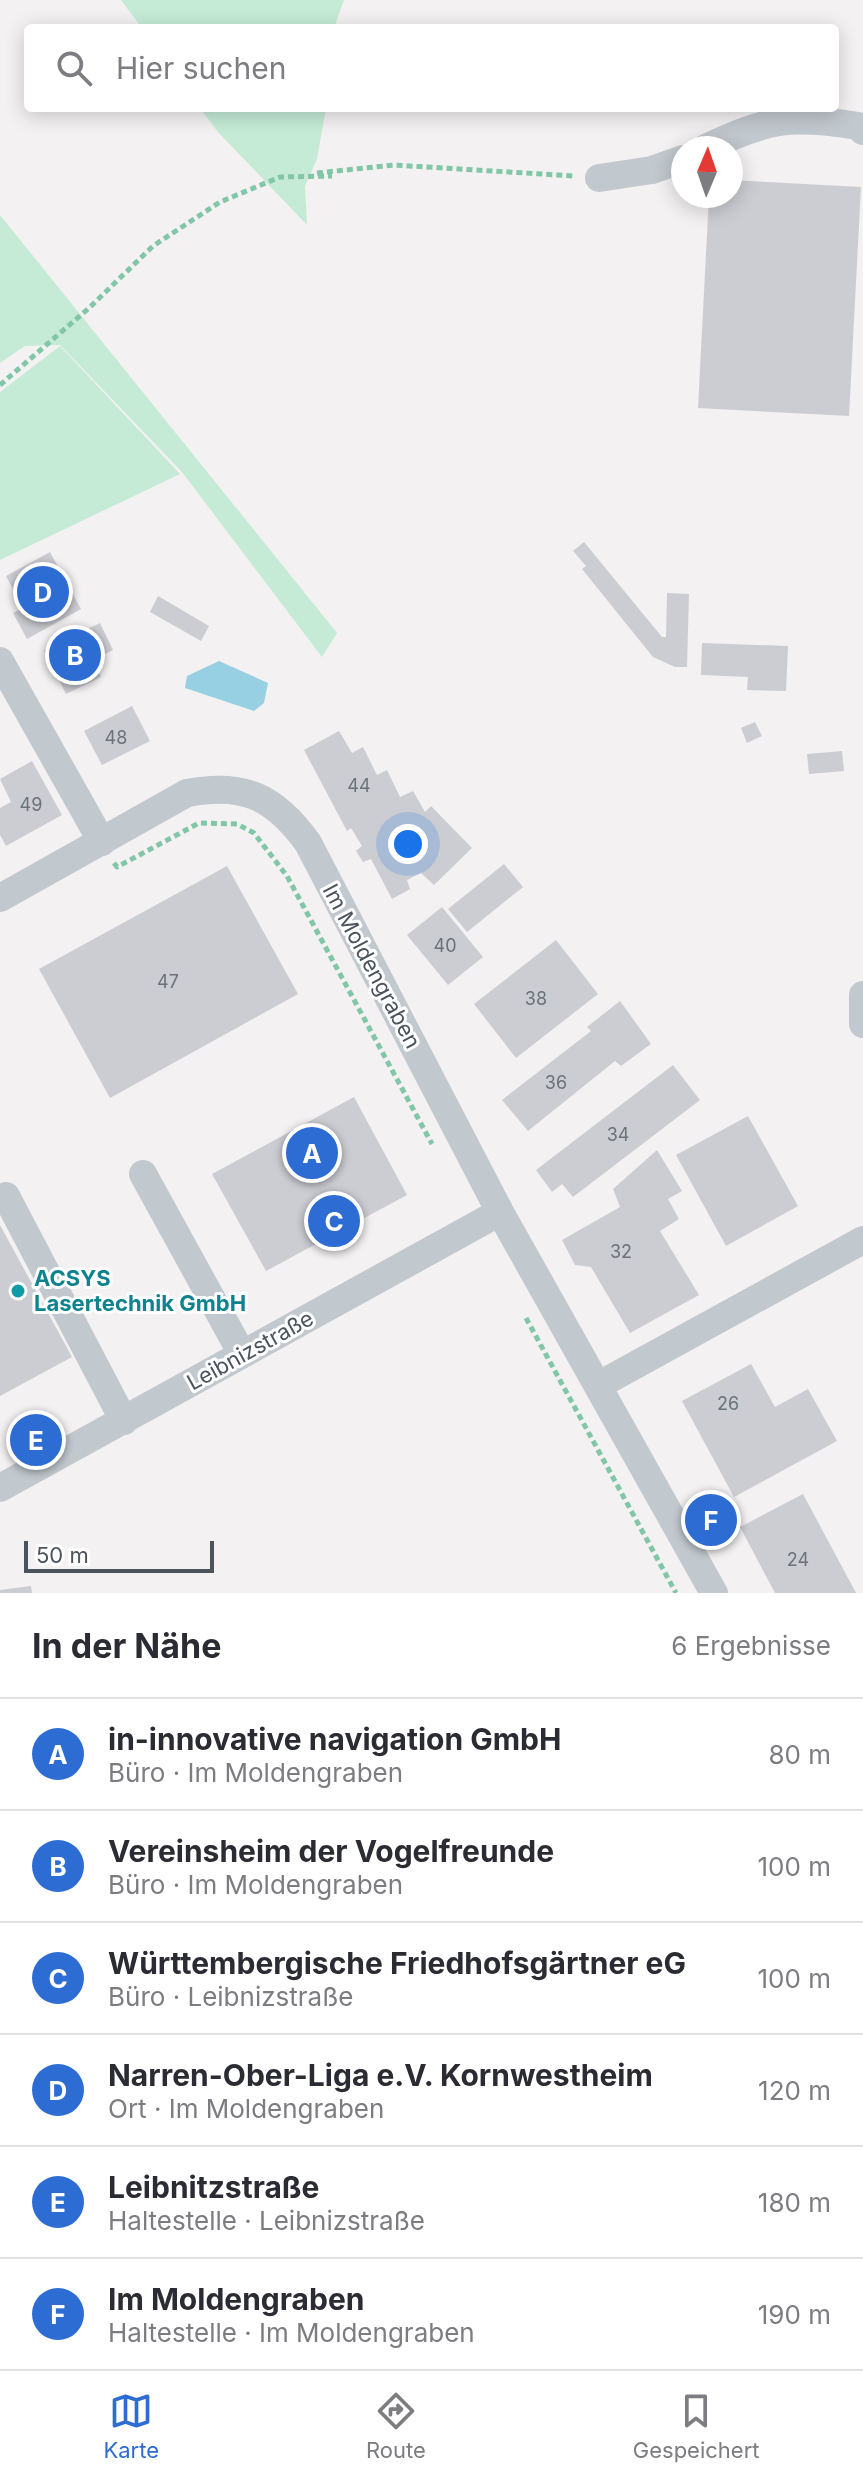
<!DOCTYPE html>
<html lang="de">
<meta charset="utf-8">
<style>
body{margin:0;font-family:Inter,sans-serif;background:#f7f7f7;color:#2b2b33}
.compass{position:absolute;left:671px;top:136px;width:72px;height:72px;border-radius:50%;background:#fff;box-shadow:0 4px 20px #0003;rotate:2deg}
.scale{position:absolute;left:24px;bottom:20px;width:190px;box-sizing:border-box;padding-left:8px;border:4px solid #4b535d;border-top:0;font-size:22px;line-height:28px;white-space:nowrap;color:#4b535d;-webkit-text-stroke:6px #fff;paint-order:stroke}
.you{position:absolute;left:408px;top:844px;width:28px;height:28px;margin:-20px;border:6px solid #fff;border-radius:50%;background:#1a73e8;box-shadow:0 0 0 12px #1a73e833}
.badge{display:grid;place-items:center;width:52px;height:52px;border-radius:50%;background:#2d6cd2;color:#fff;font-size:26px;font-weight:700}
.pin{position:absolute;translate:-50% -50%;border:4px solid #fff;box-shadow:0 2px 8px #0006}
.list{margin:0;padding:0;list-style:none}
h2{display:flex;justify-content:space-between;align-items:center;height:104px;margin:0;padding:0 32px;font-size:34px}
h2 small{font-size:26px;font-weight:400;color:#7c7c81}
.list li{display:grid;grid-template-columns:52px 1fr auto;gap:24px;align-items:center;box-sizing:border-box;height:112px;padding:0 32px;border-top:2px solid #e1e1e2}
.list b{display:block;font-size:30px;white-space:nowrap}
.list p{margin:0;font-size:26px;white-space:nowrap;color:#7c7c81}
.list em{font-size:26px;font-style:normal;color:#7c7c81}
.icon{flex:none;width:44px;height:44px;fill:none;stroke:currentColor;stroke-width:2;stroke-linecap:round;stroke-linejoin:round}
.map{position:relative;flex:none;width:863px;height:1593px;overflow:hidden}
.search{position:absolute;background:#fff;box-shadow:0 4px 20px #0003;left:24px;right:24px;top:24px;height:88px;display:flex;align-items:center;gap:20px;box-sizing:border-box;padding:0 28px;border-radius:8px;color:#7c7c81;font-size:30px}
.sheet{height:776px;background:#fff}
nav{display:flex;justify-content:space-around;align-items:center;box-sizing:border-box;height:112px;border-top:2px solid #e1e1e2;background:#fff;font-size:22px;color:#7c7c81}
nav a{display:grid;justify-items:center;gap:4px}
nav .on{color:#2d6cd2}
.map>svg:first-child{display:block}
.green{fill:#c5ebd6}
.water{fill:#97d0e3}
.building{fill:#cccdd3}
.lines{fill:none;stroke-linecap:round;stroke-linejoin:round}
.path{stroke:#80c6a7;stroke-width:5;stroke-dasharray:6 4;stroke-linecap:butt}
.minor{stroke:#c1c8ce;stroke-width:28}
.culture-dot{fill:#0f9aa8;stroke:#fff;stroke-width:3}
.labels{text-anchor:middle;stroke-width:6;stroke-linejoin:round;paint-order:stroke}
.number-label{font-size:18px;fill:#6b727a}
.street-label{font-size:22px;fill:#4b535d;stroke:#fff}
.culture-label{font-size:22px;font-weight:bold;fill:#0d838f;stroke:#fff;text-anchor:start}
</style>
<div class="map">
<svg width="863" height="1593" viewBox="0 0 863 1593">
<rect width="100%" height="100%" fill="#f3f1f1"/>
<path class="green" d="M 121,0 L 344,0 L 334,28 L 142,28 Z
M 200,108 L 326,108 L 317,159 L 305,186 L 307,225 L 218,132 Z
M 0,215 L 337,633 L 322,657 L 182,472 L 60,345 L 25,346 L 0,363 Z
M 60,346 L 180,474 L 0,560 L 0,392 Z"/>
<path class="water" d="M 219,661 L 268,683 L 264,703 L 254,711 L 185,688 L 187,676 Z"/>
<path class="building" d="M 731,180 L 861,187 L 849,416 L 698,408 L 709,196 L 731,196 Z
M 584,542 L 662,637 L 666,637 L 667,593 L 689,594 L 687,667 L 675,667 L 653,657 L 582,569 L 586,566 L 573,551 Z
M 50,552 L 81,609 L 27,639 L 13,613 L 23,608 L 6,576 Z
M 158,596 L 209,626 L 201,641 L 150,612 Z
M 100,623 L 113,650 L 93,660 L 101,677 L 66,694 L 44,650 Z
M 702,643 L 788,646 L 786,691 L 747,690 L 748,677 L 701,675 Z
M 132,706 L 150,741 L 102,765 L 84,731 Z
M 755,722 L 762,736 L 747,743 L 741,728 Z
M 339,731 L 352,753 L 363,747 L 377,775 L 387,770 L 400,797 L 413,791 L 425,812 L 431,806 L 472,848 L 434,885 L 421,873 L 407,880 L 410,889 L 392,899 L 371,859 L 363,862 L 356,851 L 362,846 L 351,828 L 347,831 L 304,750 Z
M 842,751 L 844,771 L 809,774 L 807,754 Z
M 32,761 L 62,815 L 6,846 L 0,835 L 0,808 L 11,802 L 0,779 Z
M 504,864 L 523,887 L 467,932 L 448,909 Z
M 227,866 L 298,994 L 110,1098 L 39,969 Z
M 442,907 L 483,957 L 448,985 L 407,935 Z
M 556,940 L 598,994 L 516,1058 L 474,1004 Z
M 620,1001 L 651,1044 L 621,1066 L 615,1061 L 528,1131 L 502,1100 L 591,1031 L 587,1027 Z
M 673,1065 L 700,1100 L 573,1197 L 562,1184 L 552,1192 L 536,1170 Z
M 354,1097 L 407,1195 L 266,1271 L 212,1174 Z
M 748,1116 L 798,1206 L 726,1246 L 676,1155 Z
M 657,1150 L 682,1191 L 668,1199 L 679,1219 L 660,1231 L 699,1295 L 630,1333 L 591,1267 L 575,1265 L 562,1240 L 620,1207 L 613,1189 Z
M 0,1225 L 72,1357 L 0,1396 Z
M 751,1364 L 775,1407 L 808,1389 L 837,1441 L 734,1497 L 682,1401 Z
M 803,1494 L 856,1593 L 775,1593 L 740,1527 Z
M 31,1586 L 32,1593 L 0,1593 L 0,1590 Z"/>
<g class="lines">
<path class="path" d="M 317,173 L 394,165 L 574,176
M 0,385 L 89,308 L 153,246 L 220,202 L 280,177 L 332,176
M 114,863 L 117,867 L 199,823 L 237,824 L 254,833 L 287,876 L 432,1144
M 526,1318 L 676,1593"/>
<path class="minor" d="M 706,148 C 767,119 791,115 858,126 L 863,131
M 599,178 L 652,170 L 683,159
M 0,661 L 102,842
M 0,898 L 187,793 C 244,782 275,797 308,843 L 500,1212 L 714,1593
M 863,995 L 863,1024
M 143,1174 L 242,1354
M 0,1199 L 6,1196 L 124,1421
M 599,1385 L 863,1240
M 0,1488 L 500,1212"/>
</g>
<circle class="culture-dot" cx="18" cy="1291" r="8"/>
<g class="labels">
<g class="number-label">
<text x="116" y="744">48</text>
<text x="359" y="792">44</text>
<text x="31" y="811">49</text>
<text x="445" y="952">40</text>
<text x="168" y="988">47</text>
<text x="536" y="1005">38</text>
<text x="556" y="1089">36</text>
<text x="618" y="1141">34</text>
<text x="621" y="1258">32</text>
<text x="728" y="1410">26</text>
<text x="798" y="1566">24</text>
</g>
<g class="street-label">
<text transform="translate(372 966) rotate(62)" y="8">Im Moldengraben</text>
<text transform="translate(250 1350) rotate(-29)" y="8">Leibnizstraße</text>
</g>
<g class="culture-label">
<text x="34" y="1286">ACSYS<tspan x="34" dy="25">Lasertechnik GmbH</tspan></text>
</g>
</g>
</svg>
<svg class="compass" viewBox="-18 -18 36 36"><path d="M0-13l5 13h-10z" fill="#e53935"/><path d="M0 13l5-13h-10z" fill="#7c7c81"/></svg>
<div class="scale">50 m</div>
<div class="you"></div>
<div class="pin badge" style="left:312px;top:1153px">A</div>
<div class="pin badge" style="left:75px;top:655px">B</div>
<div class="pin badge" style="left:334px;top:1221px">C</div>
<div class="pin badge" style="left:43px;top:592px">D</div>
<div class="pin badge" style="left:36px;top:1440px">E</div>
<div class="pin badge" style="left:711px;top:1520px">F</div>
<div class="search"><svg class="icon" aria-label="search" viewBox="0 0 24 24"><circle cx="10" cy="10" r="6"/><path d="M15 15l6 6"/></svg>Hier suchen</div>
</div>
<section class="sheet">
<h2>In der Nähe<small>6 Ergebnisse</small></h2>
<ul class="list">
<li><span class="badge">A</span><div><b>in-innovative navigation GmbH</b><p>Büro · Im Moldengraben</p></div><em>80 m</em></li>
<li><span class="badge">B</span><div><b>Vereinsheim der Vogelfreunde</b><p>Büro · Im Moldengraben</p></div><em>100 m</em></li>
<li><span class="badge">C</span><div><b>Württembergische Friedhofsgärtner eG</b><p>Büro · Leibnizstraße</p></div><em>100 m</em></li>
<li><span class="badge">D</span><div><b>Narren-Ober-Liga e.V. Kornwestheim</b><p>Ort · Im Moldengraben</p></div><em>120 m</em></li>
<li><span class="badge">E</span><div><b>Leibnitzstraße</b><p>Haltestelle · Leibnizstraße</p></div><em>180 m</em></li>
<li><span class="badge">F</span><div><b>Im Moldengraben</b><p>Haltestelle · Im Moldengraben</p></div><em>190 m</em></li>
</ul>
</section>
<nav>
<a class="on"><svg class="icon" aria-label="map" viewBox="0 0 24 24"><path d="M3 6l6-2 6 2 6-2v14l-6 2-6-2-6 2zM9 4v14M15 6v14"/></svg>Karte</a>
<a><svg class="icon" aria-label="directions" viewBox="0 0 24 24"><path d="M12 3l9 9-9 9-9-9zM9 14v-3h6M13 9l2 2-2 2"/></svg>Route</a>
<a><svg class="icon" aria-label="saved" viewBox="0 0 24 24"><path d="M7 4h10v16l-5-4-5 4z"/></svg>Gespeichert</a>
</nav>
